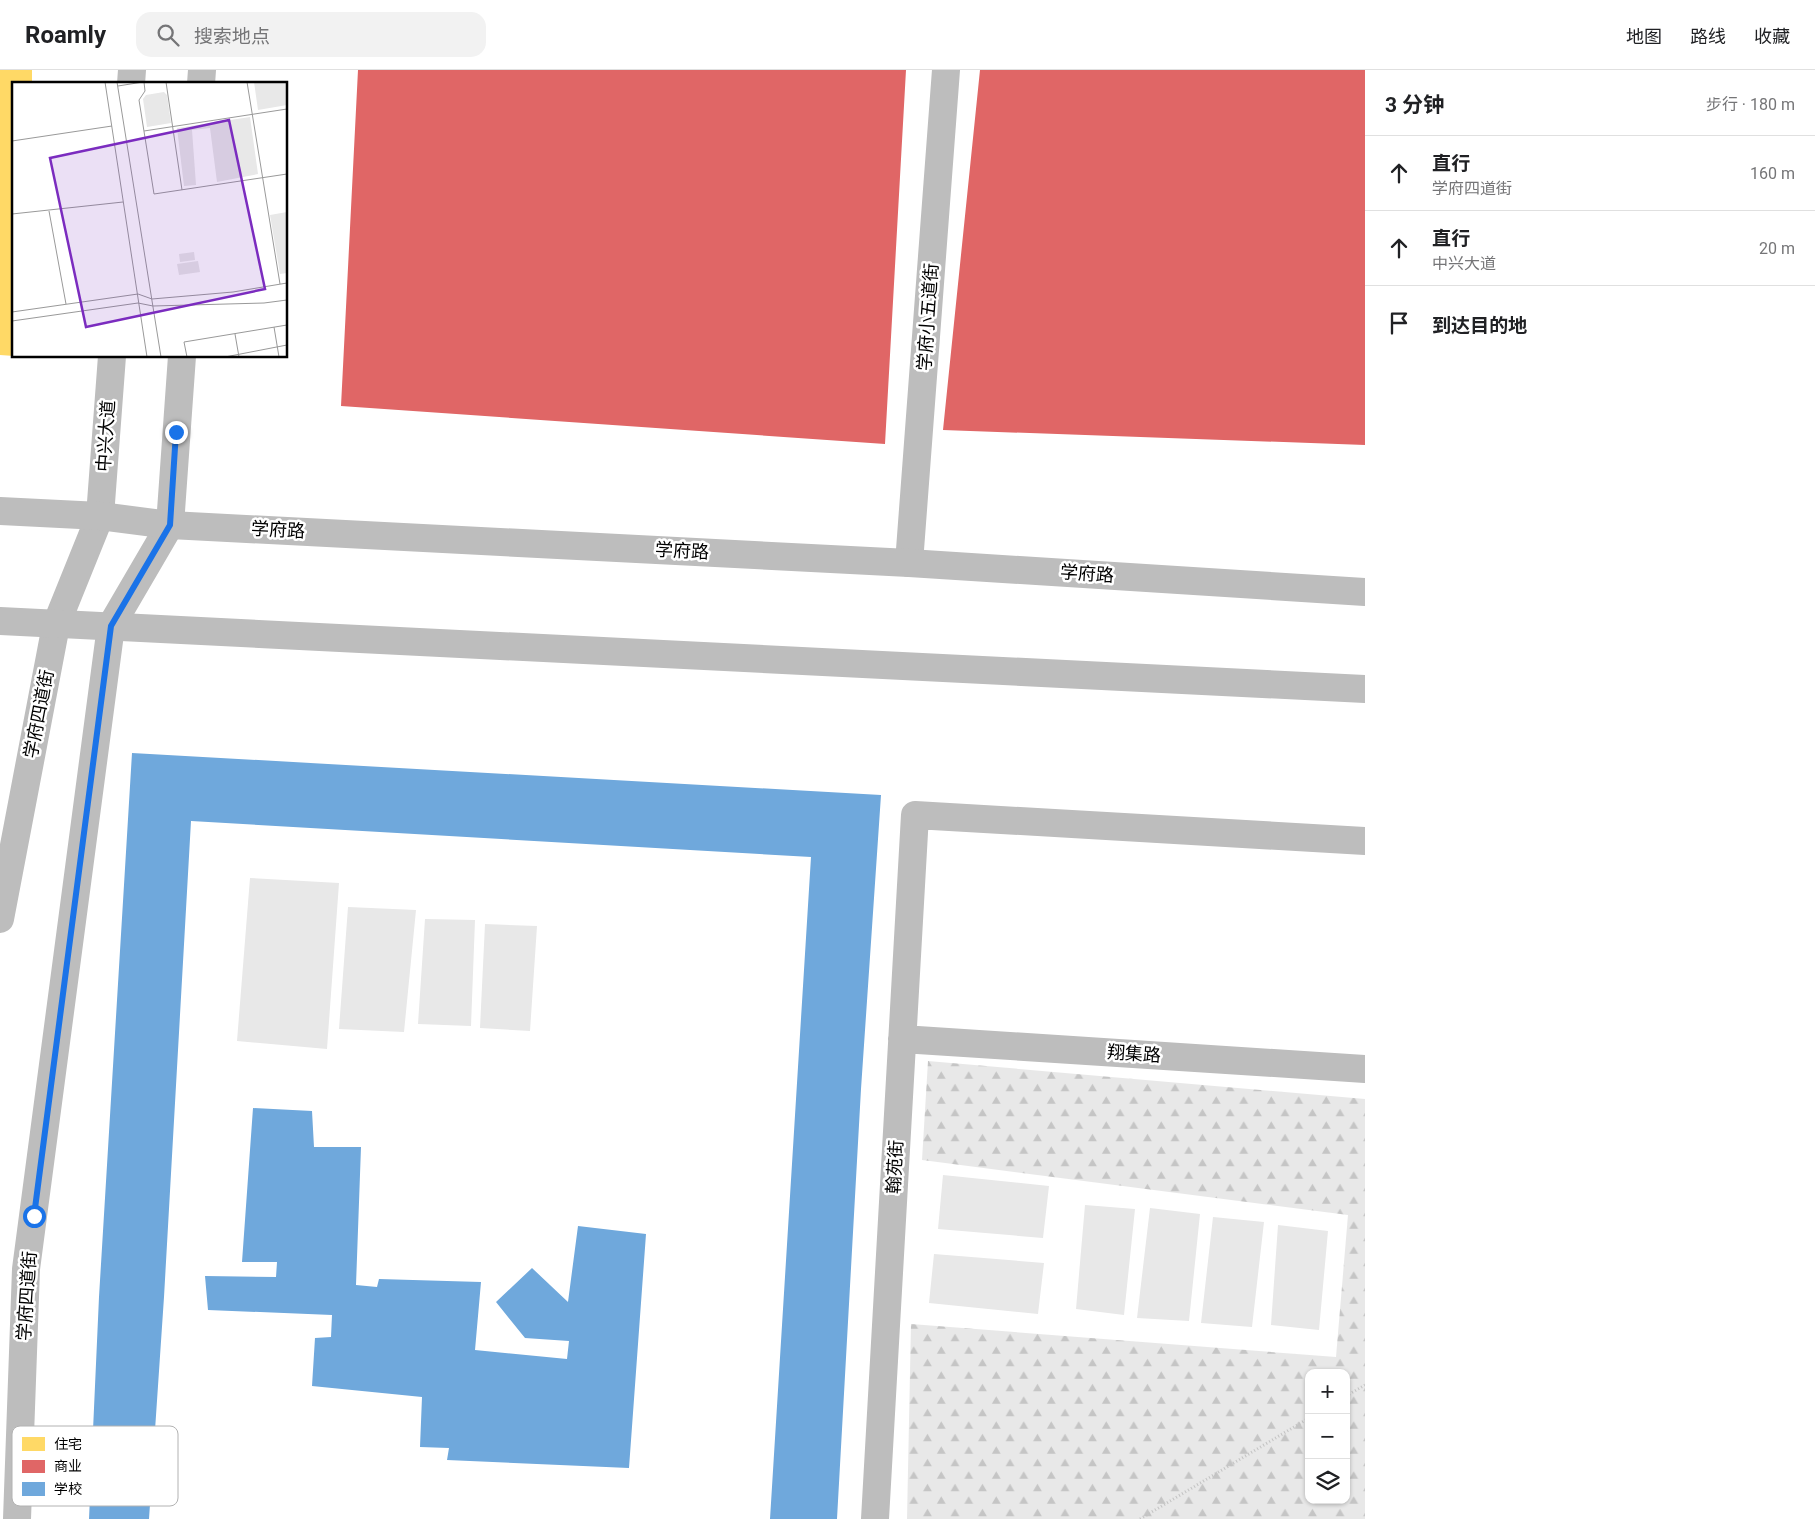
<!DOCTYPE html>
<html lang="zh">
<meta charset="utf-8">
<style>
body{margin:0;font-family:Roboto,"Noto Sans SC",sans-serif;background:#f2f2f2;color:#202124}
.controls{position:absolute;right:15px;bottom:15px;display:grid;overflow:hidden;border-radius:10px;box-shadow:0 1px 4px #0004}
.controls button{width:45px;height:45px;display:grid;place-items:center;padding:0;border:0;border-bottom:1px solid #e0e0e0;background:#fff;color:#202124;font:25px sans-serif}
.stop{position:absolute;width:15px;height:15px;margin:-11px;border:4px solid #1a73e8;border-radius:50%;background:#fff}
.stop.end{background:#1a73e8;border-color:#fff;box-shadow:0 1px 5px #0008}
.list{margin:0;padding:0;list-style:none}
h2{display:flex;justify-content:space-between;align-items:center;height:65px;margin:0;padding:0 20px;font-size:21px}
h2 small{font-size:16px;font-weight:400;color:#757577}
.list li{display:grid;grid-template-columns:32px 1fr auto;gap:15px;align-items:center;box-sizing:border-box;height:75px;padding:0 20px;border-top:1px solid #e0e0e0}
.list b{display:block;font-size:19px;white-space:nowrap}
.list p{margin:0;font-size:16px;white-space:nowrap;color:#757577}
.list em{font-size:16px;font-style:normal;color:#757577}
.icon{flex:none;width:28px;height:28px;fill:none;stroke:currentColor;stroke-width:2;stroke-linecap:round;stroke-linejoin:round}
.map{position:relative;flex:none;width:1365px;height:1449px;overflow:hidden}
header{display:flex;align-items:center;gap:30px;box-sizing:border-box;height:70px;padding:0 25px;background:#fff;border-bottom:1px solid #e0e0e0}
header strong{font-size:24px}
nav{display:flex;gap:28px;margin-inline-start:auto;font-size:18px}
.search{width:350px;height:45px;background:#f2f2f2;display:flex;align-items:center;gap:12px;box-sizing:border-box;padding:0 18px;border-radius:15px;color:#757577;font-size:19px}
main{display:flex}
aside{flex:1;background:#fff}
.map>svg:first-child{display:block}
.forest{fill:url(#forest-firs);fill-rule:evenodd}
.pitch{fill:#e8e8e8}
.homes{fill:#ffd966}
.shops{fill:#e06666}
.schools{fill:#6fa8dc}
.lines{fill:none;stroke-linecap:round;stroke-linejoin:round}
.path{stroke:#c2c2c2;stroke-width:3;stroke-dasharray:1 2.5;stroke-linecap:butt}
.street{stroke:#bdbdbd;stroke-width:28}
.primary{stroke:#bdbdbd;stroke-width:28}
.highway{stroke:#bdbdbd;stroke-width:28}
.route{stroke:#1a73e8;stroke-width:6}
.labels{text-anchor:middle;stroke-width:5;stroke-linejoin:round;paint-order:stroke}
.street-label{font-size:18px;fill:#000;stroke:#fff}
.inset-road{fill:none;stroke:#999;stroke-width:1}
.view{fill:#7b2cbf;fill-opacity:0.15;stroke:#7b2cbf;stroke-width:2.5}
.inset-edge{fill:none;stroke:#000;stroke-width:2.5}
.key{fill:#fff;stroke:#b2b2b2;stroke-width:1}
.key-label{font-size:14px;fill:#000}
</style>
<header>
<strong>Roamly</strong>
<div class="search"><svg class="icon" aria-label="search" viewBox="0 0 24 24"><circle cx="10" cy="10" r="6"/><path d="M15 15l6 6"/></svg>搜索地点</div>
<nav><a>地图</a><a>路线</a><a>收藏</a></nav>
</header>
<main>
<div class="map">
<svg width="1365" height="1449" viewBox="0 0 1365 1449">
<defs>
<pattern id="forest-firs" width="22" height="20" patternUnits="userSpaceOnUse" patternTransform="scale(1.25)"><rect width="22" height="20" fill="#e8e8e8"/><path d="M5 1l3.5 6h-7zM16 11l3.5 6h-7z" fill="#c5c5c5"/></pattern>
</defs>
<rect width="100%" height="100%" fill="#fff"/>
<path class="forest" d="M 928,991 L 1365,1029 L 1365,1449 L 907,1449 L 911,1254 L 1336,1287 L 1348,1145 L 922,1090 ZM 1309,1303 L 1346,1303 L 1346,1430 L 1309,1430 Z"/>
<path class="pitch" d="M 250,808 L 339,813 L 327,979 L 237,971 Z
M 348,837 L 416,840 L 404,962 L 339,959 Z
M 425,849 L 475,850 L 471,956 L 418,954 Z
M 485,854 L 537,856 L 530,961 L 480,958 Z
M 943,1105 L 1049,1116 L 1043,1168 L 938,1159 Z
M 1085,1135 L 1135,1139 L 1124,1245 L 1076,1239 Z
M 1150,1138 L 1200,1144 L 1189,1251 L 1137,1248 Z
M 1213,1147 L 1264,1152 L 1252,1257 L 1201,1253 Z
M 1278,1155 L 1328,1161 L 1319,1260 L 1271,1255 Z
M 934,1184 L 1044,1193 L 1038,1244 L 929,1233 Z"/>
<path class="homes" d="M 0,0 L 32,0 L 32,14 L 14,14 L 14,286 L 0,285 Z"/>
<path class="shops" d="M 358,0 L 906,0 L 885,374 L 341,336 Z
M 980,0 L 1365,0 L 1365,375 L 943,360 Z"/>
<path class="schools" d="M 132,683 L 881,725 L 861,1019 L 837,1449 L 770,1449 L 811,787 L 191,751 L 164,1227 L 149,1449 L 89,1449 L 99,1227 Z
M 253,1038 L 312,1041 L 314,1077 L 361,1077 L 356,1215 L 377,1217 L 379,1209 L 481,1212 L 475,1280 L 567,1289 L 569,1271 L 525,1268 L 496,1232 L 532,1198 L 568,1232 L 578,1156 L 646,1164 L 629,1398 L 447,1390 L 449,1378 L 420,1377 L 422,1327 L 312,1316 L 315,1268 L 331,1267 L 332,1245 L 208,1240 L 205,1206 L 276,1207 L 277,1192 L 242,1192 Z"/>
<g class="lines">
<path class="path" d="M 1346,1326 L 1365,1315
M 1140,1449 L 1309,1348"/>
<path class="street" d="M 909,493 L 946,0
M 902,969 L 1365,999
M 875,1449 L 915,745 L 1365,771"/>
<path class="primary" d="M 131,14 L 132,0
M 201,14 L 202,0
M 0,849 L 56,555 L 100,446 L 112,286
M 17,1449 L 26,1199 L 111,556 L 170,455 L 182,286"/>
<path class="highway" d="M 0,441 L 100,446 L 170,455 L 909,493 L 1365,522
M 0,551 L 1365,619"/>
</g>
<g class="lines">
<path class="route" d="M 34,1146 L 111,556 L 170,455 L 176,362"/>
</g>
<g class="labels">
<g class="street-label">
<text transform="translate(928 247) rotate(-86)" y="6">学府小五道街</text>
<text transform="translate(106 366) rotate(-86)" y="6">中兴大道</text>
<text transform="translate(278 460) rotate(3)" y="6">学府路</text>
<text transform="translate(682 481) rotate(3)" y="6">学府路</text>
<text transform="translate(1087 504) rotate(4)" y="6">学府路</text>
<text transform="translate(39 644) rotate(-79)" y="6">学府四道街</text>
<text transform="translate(1134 984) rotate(4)" y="6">翔集路</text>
<text transform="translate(895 1097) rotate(-87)" y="6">翰苑街</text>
<text transform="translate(27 1226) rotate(-86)" y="6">学府四道街</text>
</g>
</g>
<g transform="translate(12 12)">
<rect width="275" height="275" fill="#fff"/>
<path d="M 275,130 L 275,191 L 268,192 L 258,133 Z" fill="#e8e8e8"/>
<path d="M 152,10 L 155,13 L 159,41 L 135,45 L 131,17 L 134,13 ZM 238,35 L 246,92 L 205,100 L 198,46 L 180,48 L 184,103 L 172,104 L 165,46 Z" fill="#e8e8e8"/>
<path d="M 242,0 L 275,0 L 275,23 L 246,28 ZM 182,170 L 183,178 L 168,180 L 167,172 ZM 186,179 L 188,190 L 167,193 L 165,182 Z" fill="#e8e8e8"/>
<path class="inset-road" d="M 93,0 L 135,275M 105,0 L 149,275M 132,0 L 133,9 L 127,18 L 142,112 L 275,92M 154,0 L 170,108M 235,0 L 268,202M 106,4 L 131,0M 132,49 L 275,27M 0,59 L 100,44M 37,129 L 54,222M 0,132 L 111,120M 0,230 L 126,212 L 140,217 L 221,210 L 275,201M 0,239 L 126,221 L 141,224 L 252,221 L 275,218M 262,245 L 267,275M 223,252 L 227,275M 175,275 L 172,260 L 275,243M 213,275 L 275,263"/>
<path class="view" d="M 217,38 L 253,207 L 74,245 L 38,76 Z"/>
<rect width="275" height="275" class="inset-edge"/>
</g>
<rect x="12" y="1356" width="166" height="80" rx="8" class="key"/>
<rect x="22" y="1367" width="23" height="14" fill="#ffd966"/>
<rect x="22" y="1390" width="23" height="13" fill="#e06666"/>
<rect x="22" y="1412" width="23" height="14" fill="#6fa8dc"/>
<g class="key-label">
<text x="54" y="1379">住宅</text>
<text x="54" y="1401">商业</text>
<text x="54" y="1424">学校</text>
</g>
</svg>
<div class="controls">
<button>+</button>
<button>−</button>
<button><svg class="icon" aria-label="layers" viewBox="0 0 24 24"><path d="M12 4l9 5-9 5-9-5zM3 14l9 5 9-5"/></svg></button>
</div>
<div class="stop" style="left:34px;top:1146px"></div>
<div class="stop end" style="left:176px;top:362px"></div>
</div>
<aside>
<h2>3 分钟<small>步行 · 180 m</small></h2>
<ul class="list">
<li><svg class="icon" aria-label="ahead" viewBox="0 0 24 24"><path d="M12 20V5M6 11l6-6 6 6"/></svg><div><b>直行</b><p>学府四道街</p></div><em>160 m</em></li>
<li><svg class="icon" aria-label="ahead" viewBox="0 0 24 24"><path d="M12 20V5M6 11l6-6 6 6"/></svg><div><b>直行</b><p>中兴大道</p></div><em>20 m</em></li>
<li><svg class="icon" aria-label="arrive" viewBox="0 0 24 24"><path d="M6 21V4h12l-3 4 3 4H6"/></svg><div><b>到达目的地</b></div></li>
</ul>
</aside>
</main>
